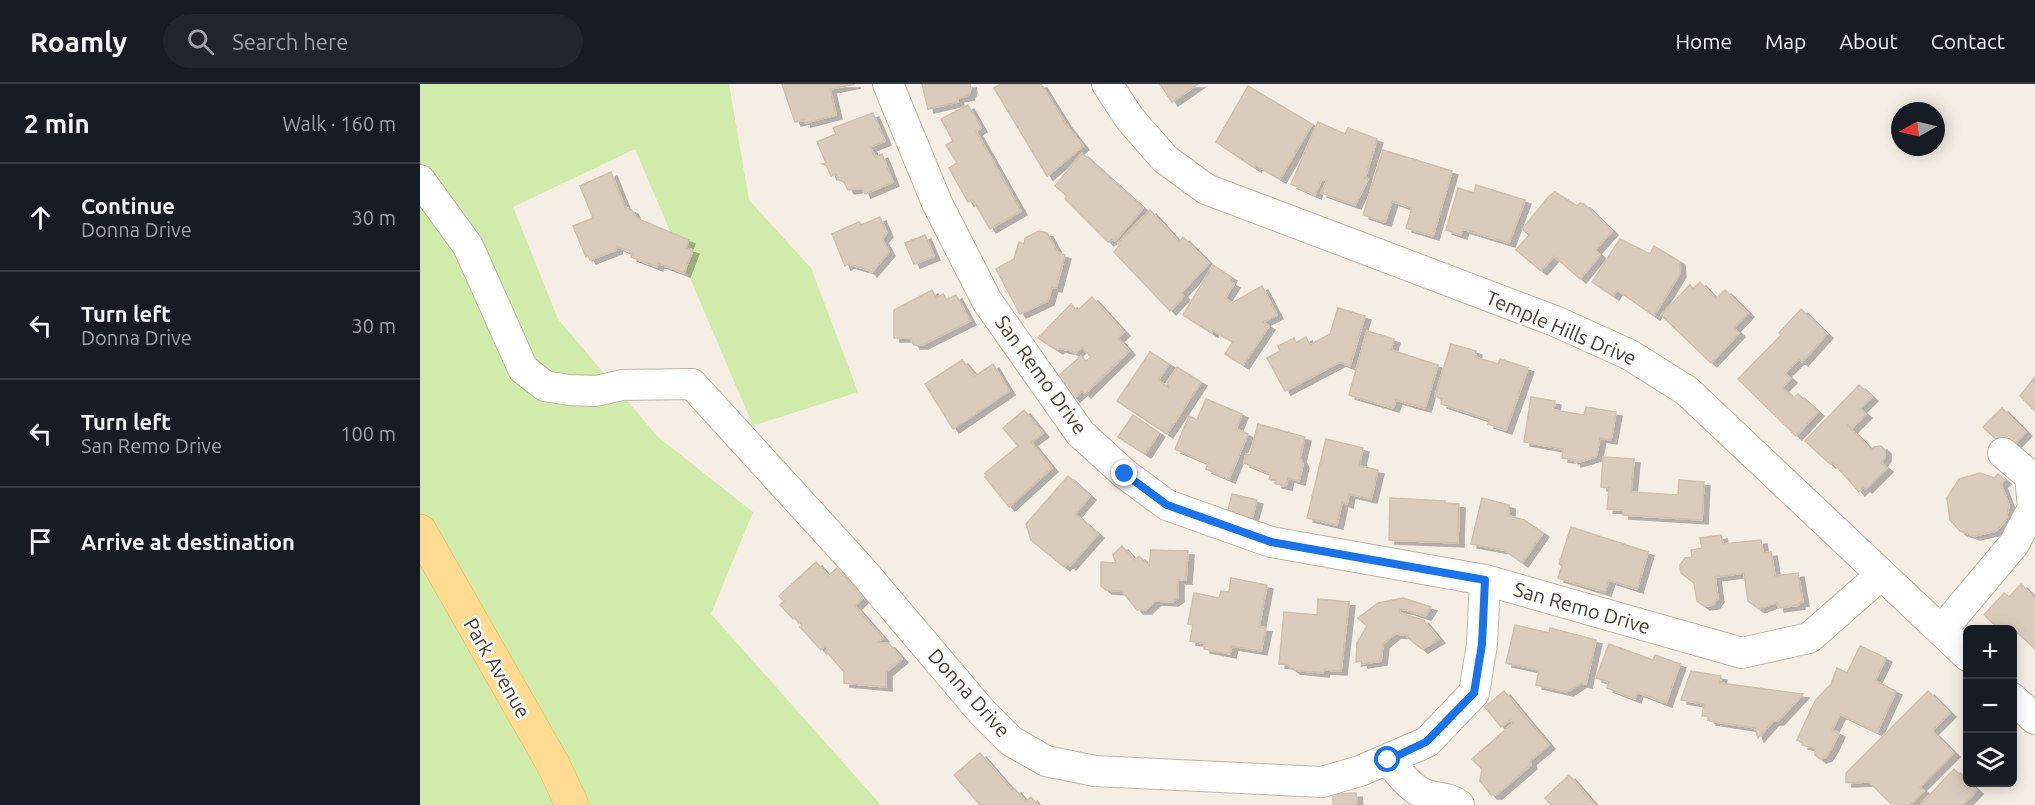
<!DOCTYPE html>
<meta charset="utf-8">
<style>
body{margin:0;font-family:Ubuntu,sans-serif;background:#20242c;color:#f1f3f6}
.controls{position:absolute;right:18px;bottom:18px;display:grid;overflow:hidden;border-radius:9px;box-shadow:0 3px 15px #0003}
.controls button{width:54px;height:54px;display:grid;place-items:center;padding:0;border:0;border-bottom:2px solid #363941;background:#171b24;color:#f1f3f6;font:30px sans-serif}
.compass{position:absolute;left:1471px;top:18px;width:54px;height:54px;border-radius:50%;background:#171b24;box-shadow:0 3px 15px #0003;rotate:262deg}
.stop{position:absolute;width:18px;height:18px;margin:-14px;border:4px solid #1a73e8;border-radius:50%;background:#fff}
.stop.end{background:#1a73e8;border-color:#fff;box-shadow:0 2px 6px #0008}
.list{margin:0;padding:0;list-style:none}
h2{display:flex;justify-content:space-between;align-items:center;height:78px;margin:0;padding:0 24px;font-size:26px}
h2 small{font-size:20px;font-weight:400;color:#9ea1a6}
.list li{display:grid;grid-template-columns:39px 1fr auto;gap:18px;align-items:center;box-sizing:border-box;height:108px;padding:0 24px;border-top:2px solid #363941}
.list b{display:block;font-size:22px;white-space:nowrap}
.list p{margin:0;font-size:20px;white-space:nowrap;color:#9ea1a6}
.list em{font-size:20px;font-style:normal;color:#9ea1a6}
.icon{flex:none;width:33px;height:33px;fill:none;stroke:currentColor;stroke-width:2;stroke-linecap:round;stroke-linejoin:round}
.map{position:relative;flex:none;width:1615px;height:721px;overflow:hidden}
header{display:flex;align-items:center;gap:36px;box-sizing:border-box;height:84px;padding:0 30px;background:#171b24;border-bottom:2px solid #363941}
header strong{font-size:28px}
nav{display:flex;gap:33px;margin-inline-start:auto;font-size:21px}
.search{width:420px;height:54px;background:#20242c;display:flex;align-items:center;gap:15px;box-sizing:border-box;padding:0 21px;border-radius:33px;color:#9ea1a6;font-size:22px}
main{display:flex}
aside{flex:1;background:#171b24}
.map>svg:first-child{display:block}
.green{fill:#d1ecaa}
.building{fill:#d9ccbc;stroke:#d2c1ac;stroke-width:1.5;filter:url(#shadow)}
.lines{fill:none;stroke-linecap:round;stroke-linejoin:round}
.minor-casing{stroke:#c0b6a6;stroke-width:32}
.major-casing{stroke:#edba59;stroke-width:34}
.minor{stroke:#fff;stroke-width:30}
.major{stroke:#ffdb92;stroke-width:33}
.route{stroke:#1a73e8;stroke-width:8}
.labels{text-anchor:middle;stroke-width:5;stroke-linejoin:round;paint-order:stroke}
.street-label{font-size:20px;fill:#473e34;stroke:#fff}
</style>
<header>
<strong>Roamly</strong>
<div class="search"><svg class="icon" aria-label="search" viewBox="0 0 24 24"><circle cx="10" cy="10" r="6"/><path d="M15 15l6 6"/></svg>Search here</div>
<nav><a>Home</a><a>Map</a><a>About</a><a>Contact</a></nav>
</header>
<main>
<aside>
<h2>2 min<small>Walk · 160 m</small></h2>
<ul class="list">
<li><svg class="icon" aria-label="ahead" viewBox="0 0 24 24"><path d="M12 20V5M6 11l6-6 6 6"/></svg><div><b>Continue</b><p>Donna Drive</p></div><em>30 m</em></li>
<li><svg class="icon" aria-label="left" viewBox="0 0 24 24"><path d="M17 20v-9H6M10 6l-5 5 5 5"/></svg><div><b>Turn left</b><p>Donna Drive</p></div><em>30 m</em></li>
<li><svg class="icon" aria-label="left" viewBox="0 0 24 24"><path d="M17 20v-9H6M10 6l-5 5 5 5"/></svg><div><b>Turn left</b><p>San Remo Drive</p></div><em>100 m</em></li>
<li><svg class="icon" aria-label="arrive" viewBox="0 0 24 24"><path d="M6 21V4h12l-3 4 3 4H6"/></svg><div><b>Arrive at destination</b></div></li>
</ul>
</aside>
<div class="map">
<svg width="1615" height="721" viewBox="0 0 1615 721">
<defs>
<filter id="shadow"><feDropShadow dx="6" dy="4" stdDeviation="0" flood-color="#0004"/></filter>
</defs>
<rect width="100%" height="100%" fill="#f4eee5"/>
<path class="green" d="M 0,0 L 309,0 L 329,116 L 391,184 L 438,308 L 333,342 L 215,65 L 93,123 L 138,235 L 238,353 L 333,428 L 291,530 L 461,721 L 0,721 Z"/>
<path class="building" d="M 362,0 L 435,0 L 410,5 L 416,31 L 385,39 L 384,36 L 375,38 Z
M 502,0 L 550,0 L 551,5 L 548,12 L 537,14 L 538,18 L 508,25 Z
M 581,0 L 621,0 L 645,39 L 663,62 L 627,92 L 574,4 Z
M 740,0 L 778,0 L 752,18 Z
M 828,2 L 892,40 L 860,95 L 836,81 L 835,84 L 796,58 Z
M 548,21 L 561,44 L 556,47 L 601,127 L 570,145 L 553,116 L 548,118 L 529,84 L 537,79 L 526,61 L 533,57 L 521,35 Z
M 453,29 L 465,57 L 450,63 L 455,73 L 462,70 L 473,98 L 445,110 L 442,104 L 428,106 L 424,98 L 419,96 L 416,90 L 411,92 L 407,82 L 402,80 L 406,79 L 397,58 L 416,50 L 413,44 Z
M 898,38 L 925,50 L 928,44 L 957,55 L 945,94 L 948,95 L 935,121 L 901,109 L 907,97 L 902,95 L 895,111 L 871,100 Z
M 963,66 L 1032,87 L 1013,152 L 986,144 L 992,124 L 972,117 L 965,138 L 943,131 Z
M 662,69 L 723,124 L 695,157 L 692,155 L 688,158 L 645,115 L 647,112 L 635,102 Z
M 191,88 L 205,123 L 212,126 L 216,134 L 269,156 L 266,164 L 273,166 L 264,189 L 238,179 L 237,183 L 211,173 L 212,169 L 197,162 L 196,166 L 170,176 L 168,172 L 166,173 L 153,142 L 173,134 L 160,102 Z
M 1056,101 L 1105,116 L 1089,159 L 1043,145 L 1041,151 L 1026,146 L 1038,104 L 1054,109 Z
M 1135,108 L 1157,122 L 1160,119 L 1164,120 L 1192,147 L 1175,166 L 1180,171 L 1160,195 L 1134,172 L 1121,187 L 1096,166 L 1109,151 L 1102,145 L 1104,143 L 1129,112 Z
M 730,126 L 759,158 L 763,153 L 789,179 L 761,209 L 764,212 L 750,227 L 694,168 L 700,161 L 698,159 Z
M 460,133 L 467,149 L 462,155 L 469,168 L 451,189 L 449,186 L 428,180 L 425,182 L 412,150 L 439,138 L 441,141 Z
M 619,147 L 627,149 L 638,169 L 645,171 L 636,204 L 632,203 L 628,217 L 600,230 L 576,185 L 594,175 L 599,158 L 604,160 L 605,154 Z
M 505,151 L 514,172 L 494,180 L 485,159 Z
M 1200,155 L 1230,170 L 1234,162 L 1259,177 L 1260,189 L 1234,232 L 1197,206 L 1193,212 L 1172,198 Z
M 793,181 L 811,193 L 809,197 L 814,200 L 805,214 L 812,219 L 842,202 L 857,231 L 843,238 L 849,242 L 823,281 L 805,270 L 813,258 L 793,246 L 792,249 L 763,231 Z
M 1280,198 L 1296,215 L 1305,206 L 1328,229 L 1314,244 L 1319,249 L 1291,279 L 1241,231 L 1270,201 L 1273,205 Z
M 512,206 L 516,214 L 523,210 L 527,216 L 536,211 L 550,237 L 502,261 L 494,261 L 490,254 L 474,254 L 474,226 Z
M 672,213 L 704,248 L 698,254 L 709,267 L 665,310 L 662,307 L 654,314 L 636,294 L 661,272 L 666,277 L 671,273 L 662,263 L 655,270 L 652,267 L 639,264 L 637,266 L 618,254 L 651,220 L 657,227 Z
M 918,224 L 945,232 L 930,282 L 920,278 L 865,307 L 847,274 L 860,267 L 858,262 L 874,254 L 876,259 L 886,253 L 890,261 L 910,250 Z
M 1381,225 L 1407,250 L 1382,278 L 1379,275 L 1365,289 L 1371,295 L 1362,304 L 1373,314 L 1378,310 L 1398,328 L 1376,352 L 1318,295 L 1361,251 L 1359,249 Z
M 947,247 L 974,255 L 971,266 L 1018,281 L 1005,324 L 976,316 L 973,324 L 929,311 Z
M 1031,260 L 1056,267 L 1055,273 L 1078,280 L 1080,275 L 1108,284 L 1086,346 L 1068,340 L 1070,336 L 1021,320 L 1022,315 L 1015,312 Z
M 730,268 L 749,280 L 738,296 L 748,303 L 747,299 L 757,283 L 781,298 L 747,350 L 697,317 Z
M 542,276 L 555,292 L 573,280 L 589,307 L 533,345 L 505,300 Z
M 1615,293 L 1615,327 L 1600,312 Z
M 1439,301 L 1452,313 L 1440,325 L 1446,330 L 1432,344 L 1427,341 L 1451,366 L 1454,363 L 1461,362 L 1465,366 L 1465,373 L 1461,379 L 1467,384 L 1446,405 L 1444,403 L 1439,408 L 1413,378 L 1410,380 L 1385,357 Z
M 1111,313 L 1135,317 L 1134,326 L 1164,331 L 1166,323 L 1196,328 L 1191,356 L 1180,354 L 1176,373 L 1155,379 L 1155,376 L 1142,374 L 1143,365 L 1104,358 Z
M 786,315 L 822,330 L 816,345 L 828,350 L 809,395 L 786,385 L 788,379 L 755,365 L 769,332 L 777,336 Z
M 1582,324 L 1606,348 L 1588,367 L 1563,343 Z
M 604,326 L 623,349 L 611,358 L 632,384 L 589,423 L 565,393 L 567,391 L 565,389 L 598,362 L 583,344 Z
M 713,331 L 739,349 L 725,370 L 698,353 Z
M 838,340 L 885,353 L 880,374 L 883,380 L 879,397 L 868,394 L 866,402 L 856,400 L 857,397 L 849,395 L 851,390 L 824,379 L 826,370 L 830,371 Z
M 906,355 L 943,364 L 939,382 L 958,386 L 951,415 L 929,410 L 927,420 L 922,418 L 917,441 L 887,434 Z
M 1183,373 L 1214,375 L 1211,408 L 1258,411 L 1259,396 L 1284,398 L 1282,436 L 1203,431 L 1203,426 L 1187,425 L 1189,404 L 1181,403 Z
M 1560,389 L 1574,394 L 1578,390 L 1585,396 L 1581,400 L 1589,421 L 1586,436 L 1576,447 L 1554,452 L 1540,447 L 1530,436 L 1527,414 L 1539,395 Z
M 648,392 L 670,412 L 655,430 L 678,450 L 650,482 L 647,479 L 644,483 L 611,456 L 606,440 Z
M 812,410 L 837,416 L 830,441 L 806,434 Z
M 970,414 L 1025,417 L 1025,419 L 1039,420 L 1038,459 L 969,456 Z
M 1062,414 L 1089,421 L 1089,432 L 1104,436 L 1123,449 L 1102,479 L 1084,466 L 1051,460 Z
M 1151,443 L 1228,468 L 1217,505 L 1189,496 L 1185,508 L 1138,494 L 1142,482 L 1139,480 Z
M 1301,451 L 1303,460 L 1341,456 L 1343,469 L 1351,468 L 1355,492 L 1378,489 L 1383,518 L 1379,518 L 1379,521 L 1358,524 L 1357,518 L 1339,525 L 1328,517 L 1324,489 L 1295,493 L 1298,514 L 1293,521 L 1284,522 L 1277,517 L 1274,499 L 1261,489 L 1260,481 L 1265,474 L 1272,473 L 1271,466 L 1282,464 L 1280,454 Z
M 702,462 L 715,476 L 719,472 L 729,482 L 731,466 L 768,467 L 766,496 L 758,496 L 758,514 L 752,518 L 735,517 L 726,526 L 717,526 L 702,507 L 686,506 L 681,502 L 681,478 L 696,479 L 693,471 Z
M 396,478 L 408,492 L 417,484 L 443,514 L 435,522 L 463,554 L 458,558 L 469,560 L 482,575 L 466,588 L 466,603 L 424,599 L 424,588 L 406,567 L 408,565 L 405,562 L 401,566 L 380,543 L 382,541 L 375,533 L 373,535 L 360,521 L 364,517 L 359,512 Z
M 811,494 L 847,501 L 839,543 L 846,544 L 841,567 L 812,562 L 810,570 L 784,565 L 785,559 L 770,557 L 773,541 L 768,540 L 774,509 L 799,514 L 801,507 L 809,508 Z
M 1601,500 L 1615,514 L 1615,565 L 1591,543 L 1580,546 L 1564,531 L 1584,509 L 1589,513 Z
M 983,514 L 1011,523 L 1005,532 L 986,526 L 980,525 L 980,529 L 1003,536 L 1019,555 L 1002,565 L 987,553 L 988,551 L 975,550 L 963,560 L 961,577 L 942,580 L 941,577 L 936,578 L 937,559 L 947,542 L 938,534 L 958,519 Z
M 898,515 L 929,518 L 921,587 L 904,586 L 903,589 L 874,586 L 868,581 L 859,580 L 864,528 L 897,531 Z
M 1095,541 L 1129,549 L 1130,544 L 1176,556 L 1166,600 L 1161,599 L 1147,608 L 1116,601 L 1119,586 L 1086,579 Z
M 1189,560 L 1233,576 L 1235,571 L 1260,580 L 1246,619 L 1217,608 L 1215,615 L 1187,604 L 1189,598 L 1176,594 Z
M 1440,562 L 1466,574 L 1455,597 L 1476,607 L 1457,648 L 1420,630 L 1412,646 L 1419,649 L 1412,664 L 1406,673 L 1400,675 L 1395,671 L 1395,664 L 1382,661 L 1383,659 L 1377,656 L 1395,617 L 1411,600 L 1417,584 L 1427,589 Z
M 1271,587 L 1301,592 L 1300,599 L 1383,610 L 1358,637 L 1353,637 L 1338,654 L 1335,644 L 1290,637 L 1287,632 L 1282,632 L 1284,620 L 1261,616 Z
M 1084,607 L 1129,661 L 1110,677 L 1111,681 L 1076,711 L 1071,711 L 1060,697 L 1062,685 L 1052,675 L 1093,639 L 1090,636 L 1081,643 L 1065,623 Z
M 1508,607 L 1530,629 L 1512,647 L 1534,669 L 1500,703 L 1504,707 L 1490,721 L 1472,721 L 1449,698 L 1426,699 L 1426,689 Z
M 560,669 L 593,707 L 595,705 L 606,718 L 611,713 L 618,721 L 560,721 L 534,691 Z
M 1534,685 L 1557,706 L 1543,721 L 1500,721 Z
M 1149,691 L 1175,721 L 1131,721 L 1125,714 Z
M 936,709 L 937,721 L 913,721 L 913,710 Z"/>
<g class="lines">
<defs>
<path id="minor" d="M 468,0 L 517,119 L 567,217 L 660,349 L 705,390 L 747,421 L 851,458 L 1065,496 L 1322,569 L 1389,554 L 1461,491
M 687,0 L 710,35 L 745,75 L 786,105 L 1135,237 L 1210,271 L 1267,307 L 1548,572
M 0,96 L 48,162 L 103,285 L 125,302 L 149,306 L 176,307 L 202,301 L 272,300 L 440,484 L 562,628 L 591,657 L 626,677 L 675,687 L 902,698 L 940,687 L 1007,658 L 1054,609 L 1062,560 L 1065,496
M 1521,547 L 1594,460 L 1613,424 L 1610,392 L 1583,369
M 1592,614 L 1615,635
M 968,676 C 979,688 991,706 1007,711 C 1019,715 1029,713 1039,721"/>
<path id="major" d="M 0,447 L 134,682 L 152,721"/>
</defs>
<use href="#minor" class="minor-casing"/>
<use href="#major" class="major-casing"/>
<use href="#minor" class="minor"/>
<use href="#major" class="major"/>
</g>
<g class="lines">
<path class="route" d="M 705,390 L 747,421 L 851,458 L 1065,496 L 1062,560 L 1054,609 L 1006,658 L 968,676"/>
</g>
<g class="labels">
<g class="street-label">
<text transform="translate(1141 244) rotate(23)" y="7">Temple Hills Drive</text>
<text transform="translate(621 291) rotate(54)" y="7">San Remo Drive</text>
<text transform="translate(1162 524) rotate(16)" y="7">San Remo Drive</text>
<text transform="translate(77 584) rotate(60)" y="7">Park Avenue</text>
<text transform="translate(549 609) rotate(48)" y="7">Donna Drive</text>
</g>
</g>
</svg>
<div class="controls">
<button>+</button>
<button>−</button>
<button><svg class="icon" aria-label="layers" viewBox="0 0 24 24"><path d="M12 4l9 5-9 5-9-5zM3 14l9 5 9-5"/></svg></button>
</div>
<svg class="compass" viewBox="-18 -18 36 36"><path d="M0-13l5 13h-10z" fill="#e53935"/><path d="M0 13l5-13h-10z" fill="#9ea1a6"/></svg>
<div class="stop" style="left:968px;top:676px"></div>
<div class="stop end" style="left:705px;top:390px"></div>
</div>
</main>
